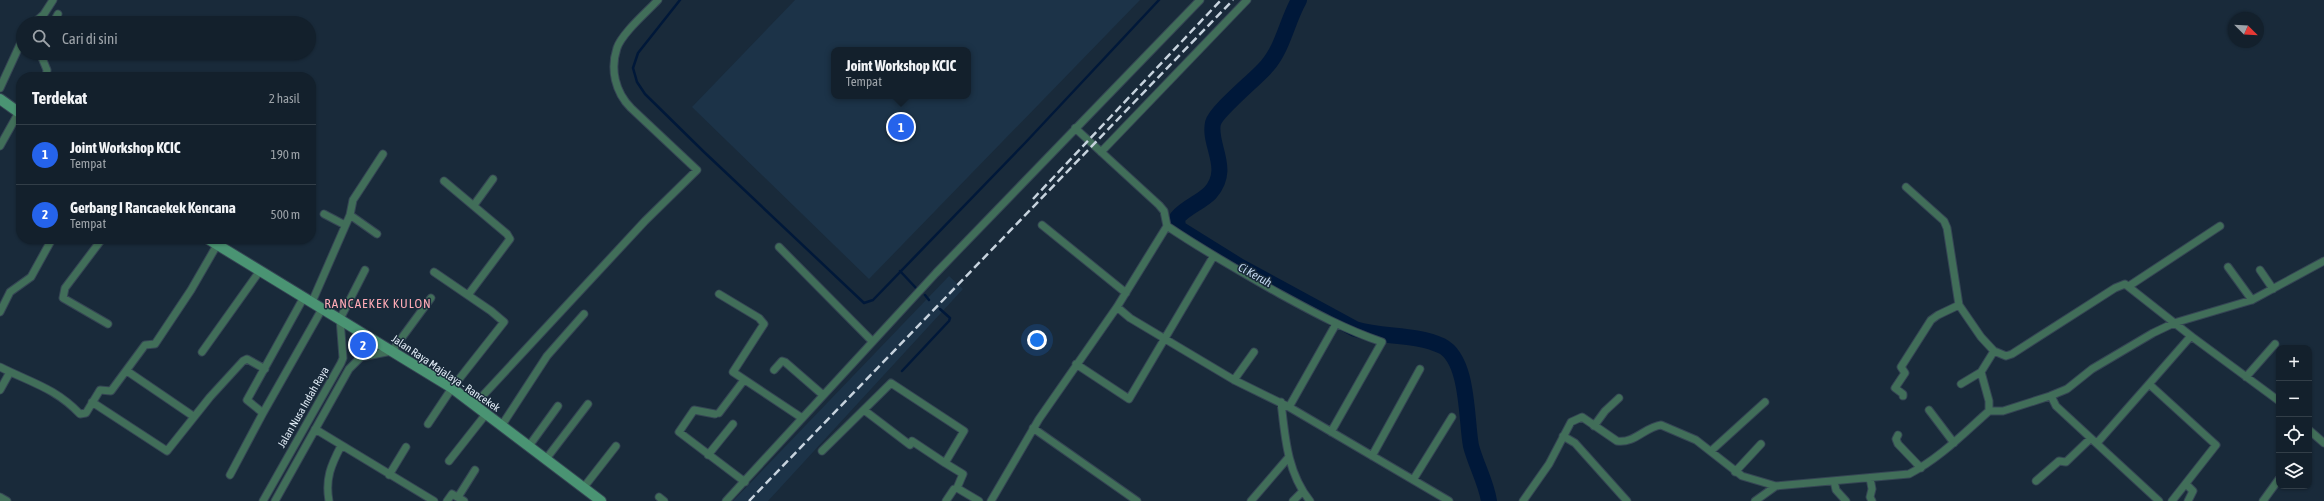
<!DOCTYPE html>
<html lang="id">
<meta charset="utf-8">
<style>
body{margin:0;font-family:"Asap Condensed",sans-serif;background:#1c2834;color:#f1f3f6}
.controls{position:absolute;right:12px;bottom:12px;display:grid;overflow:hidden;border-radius:8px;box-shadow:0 1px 3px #0004}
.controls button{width:36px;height:36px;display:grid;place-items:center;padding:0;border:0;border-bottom:1px solid #323e48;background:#13202c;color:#f1f3f6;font:20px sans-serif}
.compass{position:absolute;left:2228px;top:12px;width:36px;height:36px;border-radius:50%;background:#13202c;box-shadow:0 1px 3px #0004;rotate:114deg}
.you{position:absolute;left:1037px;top:340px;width:14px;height:14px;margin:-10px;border:3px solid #fff;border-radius:50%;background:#1a73e8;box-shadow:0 0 0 6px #1a73e833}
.badge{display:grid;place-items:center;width:26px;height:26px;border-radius:50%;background:#2563eb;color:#fff;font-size:13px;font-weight:700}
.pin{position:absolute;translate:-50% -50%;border:2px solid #fff;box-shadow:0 1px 4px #0006}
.popup{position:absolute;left:831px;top:47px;width:140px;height:52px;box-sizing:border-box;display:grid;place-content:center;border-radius:8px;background:#13202c;filter:drop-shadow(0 1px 3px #0005);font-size:13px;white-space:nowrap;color:#9da3a9}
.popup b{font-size:15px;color:#f1f3f6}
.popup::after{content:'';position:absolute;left:50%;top:100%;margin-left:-8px;border:8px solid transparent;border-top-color:#13202c}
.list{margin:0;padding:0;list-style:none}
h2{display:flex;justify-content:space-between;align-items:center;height:52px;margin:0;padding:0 16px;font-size:17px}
h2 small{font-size:13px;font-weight:400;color:#9da3a9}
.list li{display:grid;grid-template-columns:26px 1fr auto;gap:12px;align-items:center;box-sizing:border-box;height:60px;padding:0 16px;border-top:1px solid #323e48}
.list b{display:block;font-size:15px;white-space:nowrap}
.list p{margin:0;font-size:13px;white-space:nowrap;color:#9da3a9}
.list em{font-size:13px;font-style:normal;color:#9da3a9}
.icon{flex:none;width:22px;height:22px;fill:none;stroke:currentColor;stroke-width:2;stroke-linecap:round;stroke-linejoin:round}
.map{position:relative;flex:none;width:2324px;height:501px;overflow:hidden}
.search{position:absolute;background:#13202c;box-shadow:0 1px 3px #0004;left:16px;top:16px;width:300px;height:44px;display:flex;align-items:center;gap:10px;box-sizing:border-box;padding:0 14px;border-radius:22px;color:#9da3a9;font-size:15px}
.panel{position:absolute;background:#13202c;box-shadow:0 1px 3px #0004;left:16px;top:72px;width:300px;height:172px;border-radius:16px}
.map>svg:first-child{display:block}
.built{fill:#1c3348;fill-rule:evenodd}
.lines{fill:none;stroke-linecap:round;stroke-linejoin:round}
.stream{stroke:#001839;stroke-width:2.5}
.river{stroke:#001839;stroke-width:16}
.street-casing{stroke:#354554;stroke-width:9}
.secondary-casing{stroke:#354554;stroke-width:12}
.street{stroke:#416e59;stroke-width:7}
.secondary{stroke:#4a9473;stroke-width:10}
.rail{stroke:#c7d3de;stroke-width:2.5;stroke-dasharray:8 4;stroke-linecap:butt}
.labels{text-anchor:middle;stroke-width:3;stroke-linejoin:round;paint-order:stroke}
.street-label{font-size:11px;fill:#e2edf7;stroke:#192a3a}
.water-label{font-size:12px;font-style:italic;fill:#c4d9f2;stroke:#192a3a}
.quarter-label{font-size:13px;letter-spacing:1px;fill:#feaab5;stroke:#192a3a}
</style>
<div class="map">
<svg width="2324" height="501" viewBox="0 0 2324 501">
<rect width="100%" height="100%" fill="#192a3a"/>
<path class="built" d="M 795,0 L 1140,0 L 869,279 L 692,107 ZM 834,50 L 968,50 L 968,96 L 834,96 Z
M 949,276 L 963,289 L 768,501 L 733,501 Z"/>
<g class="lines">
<path class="stream" d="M 680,0 L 638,53 L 633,68 L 637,82 L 645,94 L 703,151 L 864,303 L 873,300 L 1025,143 L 1159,0
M 900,271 L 916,288
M 925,295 L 929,300
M 902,371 L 949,321 L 950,318 L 940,309"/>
<path class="river" d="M 1299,0 C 1287,21 1283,48 1267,66 C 1257,78 1216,111 1213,123 C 1208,145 1232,169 1210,193 C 1200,203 1186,207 1177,218 L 1178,228 L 1239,266 L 1355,329 C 1383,338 1414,333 1442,346 C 1469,360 1466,420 1471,446 C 1476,465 1486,482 1489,501"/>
<defs>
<path id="street" d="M 40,18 L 53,23
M 34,23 L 44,14 L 53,0
M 53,23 L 58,14
M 40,53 L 47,70 L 46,77
M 0,88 L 23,38
M 0,146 L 19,112
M 1101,152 L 1247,0
M 444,181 L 507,234 L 510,239 L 468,295
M 1906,187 L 1944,221 L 1947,228 L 1959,305 L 1981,337 L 1994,351 L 2006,356 L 2012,354 L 2115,288 L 2125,284 L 2191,336 L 2279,401
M 474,205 L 493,179
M 324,214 L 345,225
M 350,215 L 377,234
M 1042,225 L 1126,293
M 1167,226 C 1204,251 1241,272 1280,294 C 1313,312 1346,330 1382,342 L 1331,432
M 102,239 L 65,288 L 63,298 L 108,324
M 779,247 L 872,341
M 2228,267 L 2252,300
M 2260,270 L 2273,289
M 2129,286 L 2220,226
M 719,294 L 759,318 L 764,324 L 733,372 L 802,418
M 312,302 L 350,215 L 353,200 L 383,154
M 1117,307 L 1130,318 L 1197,358 L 1234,380 L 1289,407 L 1449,501
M 0,312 L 10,292 L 31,277 L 52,239
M 202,352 L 259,272
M 1076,364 L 1129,399 L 1213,257
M 0,367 C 32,383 55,388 80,414 L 86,413 L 100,390 L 111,391 L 145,345 L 155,344 L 191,290 L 217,245
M 774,370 L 782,361 L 785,362 L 823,395
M 127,371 L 193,416
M 2246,377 L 2275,344
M 1234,380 L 1254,352
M 1961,384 L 1981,372
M 2149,384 L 2191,336
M 0,390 L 10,372
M 1903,396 L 1903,394 L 1895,388 L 1905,373 L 1901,367 L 1931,320 L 1938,315 L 1959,305
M 2051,396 L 2056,406 L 2159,501
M 92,402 L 167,451 L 210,397 L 243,361 L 247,359 L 265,369
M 1281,402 C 1285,436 1287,473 1310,501
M 475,404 L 645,221 L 697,170 L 631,108 C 615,92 610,69 617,48 C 622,33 647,12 658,0
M 1289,407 L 1336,324
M 864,410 L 910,445 L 912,441 L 945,463
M 1929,410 L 1954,443
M 1989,411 L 1989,401 L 1981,372 L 1994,351
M 263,413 L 247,400 L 304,297
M 719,413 L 744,380
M 715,414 L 694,410 L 679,432 L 745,482
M 428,424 L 452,388 L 504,322 L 491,311 L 434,272
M 502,425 L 547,356 L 584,314
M 1594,426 L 1605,411 L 1619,398
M 1033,428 L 1137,501
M 315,429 L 434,501
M 2309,430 L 2324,443
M 1898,435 L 1896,439 L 1898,444 L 1921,468
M 1563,436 L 1575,443 L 1627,501
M 2097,443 L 2149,384 L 2216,445 L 2172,501
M 529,446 L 558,406
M 822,451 L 891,383 L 964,431 L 945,463 L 963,474 L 957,488
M 1711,451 L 1765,402
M 708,455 L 733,424
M 1372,456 L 1420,369
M 546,459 L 588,404
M 449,461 L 486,414
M 1735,472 L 1761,444
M 230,475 L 263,413 L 322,309
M 389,475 L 406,447
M 1870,478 L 1872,489 L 1870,497 L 1872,501
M 1413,480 L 1452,417
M 1834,481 L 1836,490 L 1846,501
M 2036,481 L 2059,461 L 2066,462 L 2090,439
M 2186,484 L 2193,491 L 2188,501
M 584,487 L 616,446
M 0,497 L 7,501
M 458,497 L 475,470
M 659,497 L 664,501
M 263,501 L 341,363 L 343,358 L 340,319 L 365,270
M 275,501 L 349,369 L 361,357 L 392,351 L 431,298
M 329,501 C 325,479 331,465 341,446
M 447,501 L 452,494 L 464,501
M 726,501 L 936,273 L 1200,0
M 946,501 L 954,489 L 957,488 L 979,501
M 991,501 L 1039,419 L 1117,307 L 1167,226 L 1164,211 L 1159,205 L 1075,128
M 1251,501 L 1288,458
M 1293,501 L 1302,492
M 1523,501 L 1549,464 L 1571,422 L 1582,417 L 1617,441 C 1634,444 1645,427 1661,425 L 1696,440 L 1742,476 L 1776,486 L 1909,474 C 1939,459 1964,433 1989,411 L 2003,411 L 2050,396 L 2067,389 L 2092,369 L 2153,333 L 2174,323 L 2252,300 L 2324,261
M 1755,501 L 1776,486
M 2263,501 L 2279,479"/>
<path id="secondary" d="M 0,99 L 21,114
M 208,239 L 452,388 L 601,501"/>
</defs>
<use href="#street" class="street-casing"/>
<use href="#secondary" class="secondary-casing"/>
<use href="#street" class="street"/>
<use href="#secondary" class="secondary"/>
<path class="rail" d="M 1033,199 L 1221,0
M 749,501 L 1233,0"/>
</g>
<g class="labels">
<g class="street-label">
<text transform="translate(446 373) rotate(34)" y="4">Jalan Raya Majalaya - Rancekek</text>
<text transform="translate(303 407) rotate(-60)" y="4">Jalan Nusa Indah Raya</text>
</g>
<g class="water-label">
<text transform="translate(1255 275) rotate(29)" y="4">Ci Keruh</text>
</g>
<g class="quarter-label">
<text x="378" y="308">RANCAEKEK KULON</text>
</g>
</g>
</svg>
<div class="controls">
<button>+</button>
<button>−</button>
<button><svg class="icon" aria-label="locate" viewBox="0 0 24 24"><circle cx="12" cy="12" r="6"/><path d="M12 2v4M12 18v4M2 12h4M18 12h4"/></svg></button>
<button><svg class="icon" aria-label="layers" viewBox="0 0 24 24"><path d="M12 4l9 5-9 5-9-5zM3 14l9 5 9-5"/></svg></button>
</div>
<svg class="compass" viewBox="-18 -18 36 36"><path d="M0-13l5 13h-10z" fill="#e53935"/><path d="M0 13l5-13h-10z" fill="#9da3a9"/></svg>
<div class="you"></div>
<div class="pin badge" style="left:901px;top:127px">1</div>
<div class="popup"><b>Joint Workshop KCIC</b>Tempat</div>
<div class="pin badge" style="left:363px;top:345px">2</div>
<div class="search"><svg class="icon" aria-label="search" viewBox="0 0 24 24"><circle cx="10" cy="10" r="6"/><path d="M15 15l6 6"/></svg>Cari di sini</div>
<section class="panel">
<h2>Terdekat<small>2 hasil</small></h2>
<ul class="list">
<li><span class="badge">1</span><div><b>Joint Workshop KCIC</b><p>Tempat</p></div><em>190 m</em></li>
<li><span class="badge">2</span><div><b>Gerbang I Rancaekek Kencana</b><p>Tempat</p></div><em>500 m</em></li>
</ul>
</section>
</div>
